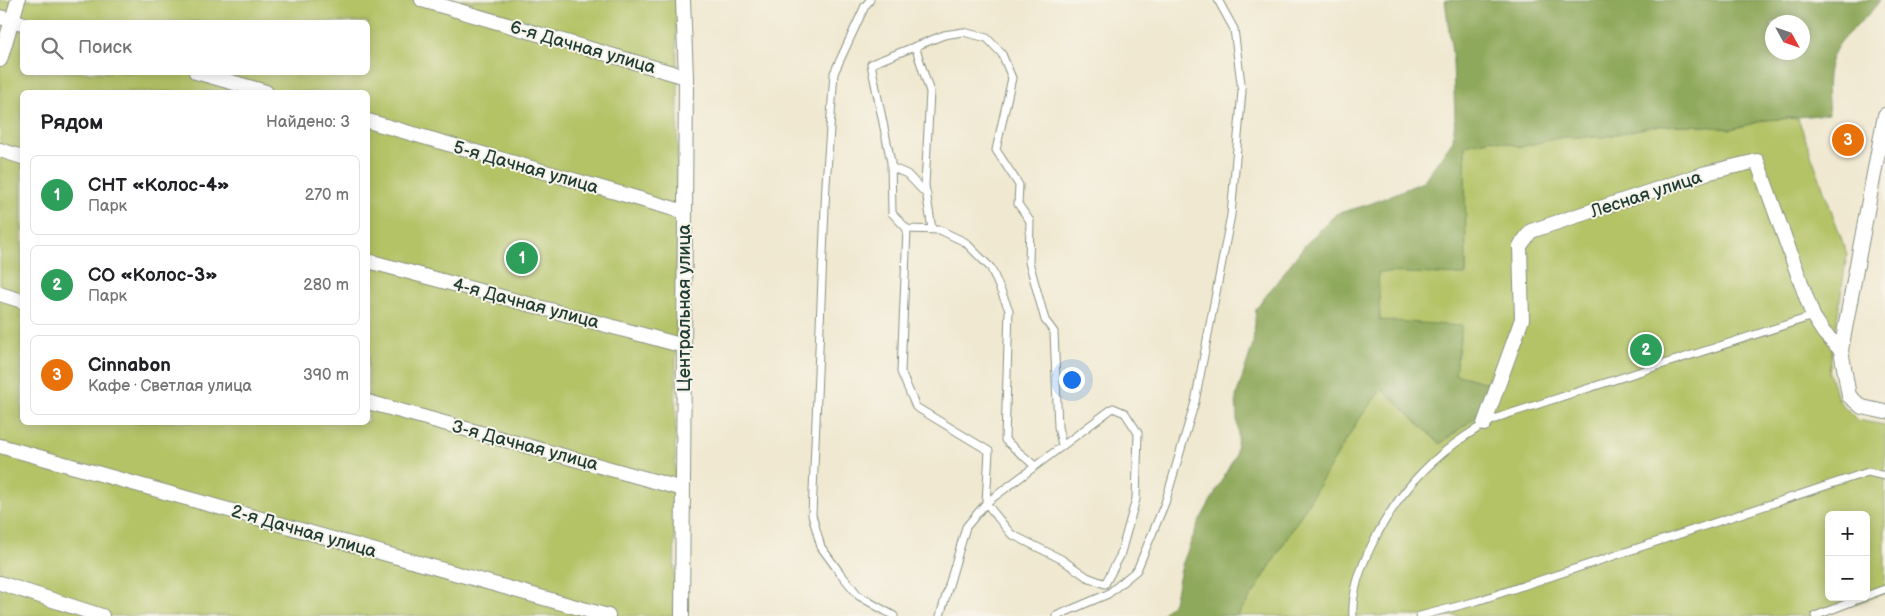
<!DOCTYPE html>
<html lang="ru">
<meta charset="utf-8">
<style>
body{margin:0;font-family:"Balsamiq Sans",sans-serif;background:#f2f2f2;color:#202124}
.controls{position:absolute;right:15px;bottom:15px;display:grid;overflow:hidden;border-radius:8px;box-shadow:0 2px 12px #0003}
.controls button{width:45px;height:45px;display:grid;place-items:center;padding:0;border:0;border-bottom:1px solid #e0e0e0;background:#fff;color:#202124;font:25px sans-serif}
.compass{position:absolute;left:1765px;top:15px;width:45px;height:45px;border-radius:50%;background:#fff;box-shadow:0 2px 12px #0003;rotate:130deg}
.you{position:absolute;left:1071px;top:379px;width:18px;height:18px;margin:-12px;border:4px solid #fff;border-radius:50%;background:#1a73e8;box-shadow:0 0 0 8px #1a73e833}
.badge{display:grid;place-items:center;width:32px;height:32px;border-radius:50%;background:#111827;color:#fff;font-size:16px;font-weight:700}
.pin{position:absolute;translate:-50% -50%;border:2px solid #fff;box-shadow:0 1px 5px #0006}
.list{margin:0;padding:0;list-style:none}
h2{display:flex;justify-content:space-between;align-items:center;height:65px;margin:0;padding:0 20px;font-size:21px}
h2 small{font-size:16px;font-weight:400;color:#757577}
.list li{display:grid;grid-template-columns:32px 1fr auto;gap:15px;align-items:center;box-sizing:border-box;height:80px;margin:0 10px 10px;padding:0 10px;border:1px solid #e0e0e0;border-radius:8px}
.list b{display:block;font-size:19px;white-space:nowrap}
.list p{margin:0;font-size:16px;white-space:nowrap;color:#757577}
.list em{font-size:16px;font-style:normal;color:#757577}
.icon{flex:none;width:28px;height:28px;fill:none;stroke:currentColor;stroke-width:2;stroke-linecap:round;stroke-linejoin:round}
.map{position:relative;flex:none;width:1885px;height:616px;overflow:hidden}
.search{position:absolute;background:#fff;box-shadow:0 2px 12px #0003;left:20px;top:20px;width:350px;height:55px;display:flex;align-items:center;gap:12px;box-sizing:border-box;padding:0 18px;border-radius:8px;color:#757577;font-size:19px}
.panel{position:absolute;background:#fff;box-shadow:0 2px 12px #0003;left:20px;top:90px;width:350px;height:335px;border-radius:8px}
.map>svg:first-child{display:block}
.green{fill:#b4c366;stroke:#6a804d;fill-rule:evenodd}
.forest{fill:#8fa95b;stroke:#577348;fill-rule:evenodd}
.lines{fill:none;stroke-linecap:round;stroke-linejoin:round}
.service-casing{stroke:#889282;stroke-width:9}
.minor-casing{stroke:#889282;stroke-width:16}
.service{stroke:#fff;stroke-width:7}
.minor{stroke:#fff;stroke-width:14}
.labels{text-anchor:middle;stroke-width:4;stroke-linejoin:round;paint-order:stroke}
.street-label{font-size:18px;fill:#1f3d34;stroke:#f7f3e8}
</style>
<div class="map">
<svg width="1885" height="616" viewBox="0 0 1885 616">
<rect width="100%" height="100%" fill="#f7f3e8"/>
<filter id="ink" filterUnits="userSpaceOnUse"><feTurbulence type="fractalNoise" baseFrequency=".02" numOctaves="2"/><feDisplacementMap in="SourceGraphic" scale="10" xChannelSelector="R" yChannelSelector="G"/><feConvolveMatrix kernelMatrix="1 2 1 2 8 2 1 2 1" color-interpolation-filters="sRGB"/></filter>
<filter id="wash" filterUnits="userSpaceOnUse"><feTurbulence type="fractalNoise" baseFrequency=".0096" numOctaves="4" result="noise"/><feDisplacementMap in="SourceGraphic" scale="20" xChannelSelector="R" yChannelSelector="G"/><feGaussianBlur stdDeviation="1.12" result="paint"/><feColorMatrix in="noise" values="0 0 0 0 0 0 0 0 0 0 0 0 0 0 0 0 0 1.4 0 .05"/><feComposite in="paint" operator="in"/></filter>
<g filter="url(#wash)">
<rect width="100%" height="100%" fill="#f0e8d0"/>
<path class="green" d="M 0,0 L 675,0 L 678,84 L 674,616 L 0,616 ZM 22,22 L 368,22 L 368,72 L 22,72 ZM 22,92 L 368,92 L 368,422 L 22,422 Z
M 1798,118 L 1847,254 L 1829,373 L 1839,401 L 1857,420 L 1885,425 L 1885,593 L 1820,616 L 1237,616 L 1255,591 L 1357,422 L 1382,388 L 1440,444 L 1455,374 L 1380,320 L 1378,271 L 1466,274 L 1465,145 L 1492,139 L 1521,146 L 1563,137 L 1603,137 L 1654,126 L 1693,125 L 1731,129 L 1766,120 ZM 1829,515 L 1866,515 L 1866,597 L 1829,597 Z"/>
<path class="forest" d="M 1445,0 L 1880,0 C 1869,18 1845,32 1836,49 C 1825,69 1827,92 1829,114 L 1766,120 L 1731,129 L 1693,125 L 1654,126 L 1603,137 L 1563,137 L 1521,147 L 1492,139 L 1465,145 L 1466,275 L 1378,272 L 1380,320 L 1462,326 L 1455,374 L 1491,384 L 1476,417 L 1440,444 L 1382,389 L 1357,422 L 1255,591 L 1237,616 L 1160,616 L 1174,602 L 1182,565 L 1198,524 L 1235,456 L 1238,437 L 1236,397 L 1253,344 L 1256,309 L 1305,245 L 1336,214 L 1370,204 L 1423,182 L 1453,140 L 1455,119 L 1453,61 ZM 1772,22 L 1802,22 L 1802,52 L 1772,52 Z"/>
</g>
<g filter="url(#ink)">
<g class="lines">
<defs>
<path id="service" d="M 870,0 L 865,6 L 834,73 L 826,184 L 812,515 L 821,547 L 840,573 L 859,596 L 894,616
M 915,46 L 930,92 L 925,185 L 932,229
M 891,167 L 907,174 L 927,195
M 907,229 L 901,372 L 916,407 L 989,451 L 986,503 L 1011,534 L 1061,559 L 1087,577 L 1105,584 L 1120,556 L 1136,499 L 1138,433 L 1125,413 L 1113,408 L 986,503 L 966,527 L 940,616
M 1035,466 L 1005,440 L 1009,310 L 991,268 L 965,242 L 940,230 L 907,229 L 892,213 L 891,162 L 871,64 L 944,35 L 963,32 L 987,38 L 1002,54 L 1012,78 L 996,150 L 1019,185 L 1018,204 L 1030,221 L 1029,262 L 1045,320 L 1054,332 L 1058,427 L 1062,445
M 1866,596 L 1885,589
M 1056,616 L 1108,594 L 1137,570 L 1165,503 L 1195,402 L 1231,215 L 1242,91 L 1234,29 L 1218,0
M 1353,616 C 1350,574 1386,513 1413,482 C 1437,455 1469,430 1502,416 L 1813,316
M 1420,616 L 1477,601 L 1868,472 L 1885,476
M 1815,616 L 1864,597"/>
<path id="minor" d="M 422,0 L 686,77
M 0,17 L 22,23
M 0,60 L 18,0
M 196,72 L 266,92
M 1885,115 L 1841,350 L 1849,396 L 1862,407 L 1885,412
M 368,121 L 685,212
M 0,150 L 22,157
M 368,261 L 684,346
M 0,294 L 22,301
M 368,402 L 683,489
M 1484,424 L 1522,319 L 1520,246 L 1531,231 L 1706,173 L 1757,161 L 1813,316 L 1824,333 L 1841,350
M 0,446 L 608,616
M 0,583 L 102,616
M 682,616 L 686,77 L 683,0"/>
</defs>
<use href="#service" class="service-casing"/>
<use href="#minor" class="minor-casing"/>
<use href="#service" class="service"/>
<use href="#minor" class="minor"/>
</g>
</g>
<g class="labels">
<g class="street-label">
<text transform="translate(583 47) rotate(16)" y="6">6-я Дачная улица</text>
<text transform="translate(526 167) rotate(16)" y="6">5-я Дачная улица</text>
<text transform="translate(1646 194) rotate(-18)" y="6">Лесная улица</text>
<text transform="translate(526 303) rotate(15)" y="6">4-я Дачная улица</text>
<text transform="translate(684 308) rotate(-90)" y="6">Центральная улица</text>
<text transform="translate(525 445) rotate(15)" y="6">3-я Дачная улица</text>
<text transform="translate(304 531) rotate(16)" y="6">2-я Дачная улица</text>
</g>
</g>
</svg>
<div class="controls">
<button>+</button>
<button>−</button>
</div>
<svg class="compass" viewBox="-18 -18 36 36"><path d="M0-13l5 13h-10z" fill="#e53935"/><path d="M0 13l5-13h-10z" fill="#757577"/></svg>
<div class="you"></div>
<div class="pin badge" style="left:522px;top:258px;background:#2e9e5b">1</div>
<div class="pin badge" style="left:1646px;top:350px;background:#2e9e5b">2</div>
<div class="pin badge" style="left:1848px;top:140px;background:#e8710a">3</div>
<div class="search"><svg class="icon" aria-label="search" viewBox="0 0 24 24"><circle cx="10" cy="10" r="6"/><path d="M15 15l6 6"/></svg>Поиск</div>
<section class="panel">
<h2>Рядом<small>Найдено: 3</small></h2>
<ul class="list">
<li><span class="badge" style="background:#2e9e5b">1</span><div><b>СНТ «Колос-4»</b><p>Парк</p></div><em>270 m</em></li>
<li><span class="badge" style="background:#2e9e5b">2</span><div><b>СО «Колос-3»</b><p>Парк</p></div><em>280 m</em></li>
<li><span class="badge" style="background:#e8710a">3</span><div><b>Cinnabon</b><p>Кафе · Светлая улица</p></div><em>390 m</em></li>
</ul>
</section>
</div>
